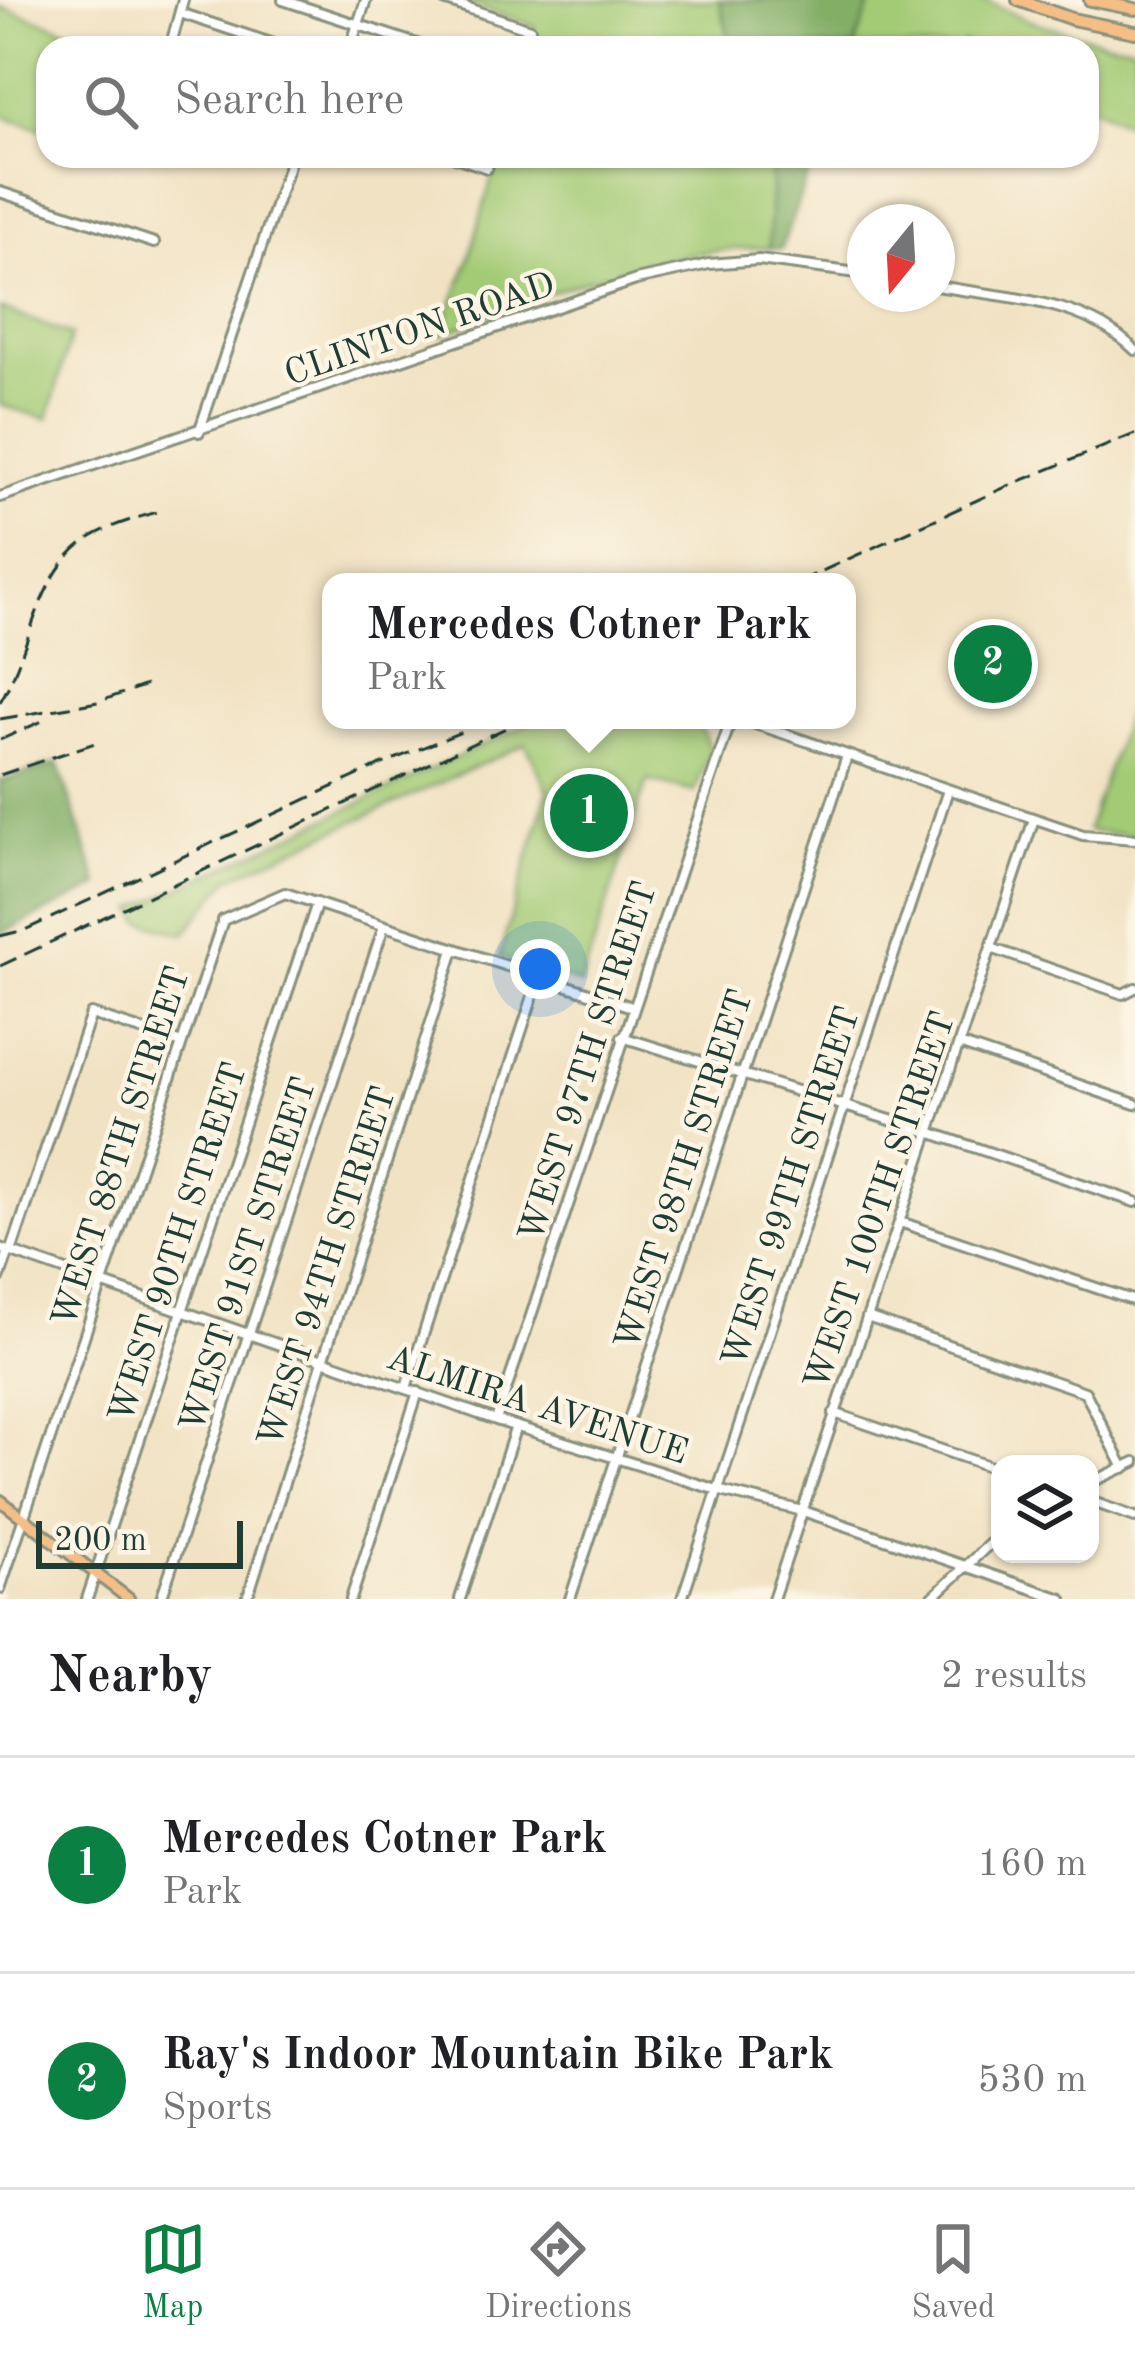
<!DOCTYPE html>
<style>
body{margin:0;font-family:"Old Standard TT",serif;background:#f2f2f2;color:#202124}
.controls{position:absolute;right:36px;bottom:36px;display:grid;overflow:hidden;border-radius:24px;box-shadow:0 3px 9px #0004}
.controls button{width:108px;height:108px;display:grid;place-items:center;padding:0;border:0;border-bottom:3px solid #e0e0e0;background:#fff;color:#202124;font:60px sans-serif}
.compass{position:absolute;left:847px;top:204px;width:108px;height:108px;border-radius:50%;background:#fff;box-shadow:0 3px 9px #0004;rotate:198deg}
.scale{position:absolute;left:36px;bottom:30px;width:207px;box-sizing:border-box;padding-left:12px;border:6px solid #1f3d34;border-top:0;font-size:33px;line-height:42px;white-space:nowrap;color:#1f3d34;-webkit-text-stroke:9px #fcf5e5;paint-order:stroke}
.you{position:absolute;left:540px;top:969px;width:42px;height:42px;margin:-30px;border:9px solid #fff;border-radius:50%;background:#1a73e8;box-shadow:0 0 0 18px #1a73e833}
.badge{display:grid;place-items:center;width:78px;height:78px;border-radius:50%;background:#0b8043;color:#fff;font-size:39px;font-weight:700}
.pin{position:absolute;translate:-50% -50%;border:6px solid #fff;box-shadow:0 3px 12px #0006}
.popup{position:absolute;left:322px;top:573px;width:534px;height:156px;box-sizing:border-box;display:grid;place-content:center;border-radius:24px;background:#fff;filter:drop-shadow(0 3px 9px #0005);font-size:39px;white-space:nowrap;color:#757577}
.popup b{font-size:45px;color:#202124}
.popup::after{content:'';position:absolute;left:50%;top:100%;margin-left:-24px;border:24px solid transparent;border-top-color:#fff}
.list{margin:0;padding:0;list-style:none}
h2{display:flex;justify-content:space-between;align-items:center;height:156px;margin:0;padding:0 48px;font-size:51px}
h2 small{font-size:39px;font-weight:400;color:#757577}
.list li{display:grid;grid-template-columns:78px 1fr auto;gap:36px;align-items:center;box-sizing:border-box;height:216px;padding:0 48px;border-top:3px solid #e0e0e0}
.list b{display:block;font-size:45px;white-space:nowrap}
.list p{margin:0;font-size:39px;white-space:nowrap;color:#757577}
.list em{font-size:39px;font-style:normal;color:#757577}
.icon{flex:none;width:66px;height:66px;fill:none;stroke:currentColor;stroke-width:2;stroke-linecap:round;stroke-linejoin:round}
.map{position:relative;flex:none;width:1135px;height:1599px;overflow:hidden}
.search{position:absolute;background:#fff;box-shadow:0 3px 9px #0004;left:36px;right:36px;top:36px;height:132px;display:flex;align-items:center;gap:30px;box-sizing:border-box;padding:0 42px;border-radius:36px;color:#757577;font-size:45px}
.sheet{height:588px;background:#fff}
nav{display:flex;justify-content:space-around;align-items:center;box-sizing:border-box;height:168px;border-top:3px solid #e0e0e0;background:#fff;font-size:33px;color:#757577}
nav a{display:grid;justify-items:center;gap:6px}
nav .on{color:#0b8043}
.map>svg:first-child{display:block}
.green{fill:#a3ca74;stroke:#618454;stroke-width:3}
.forest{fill:#82ae66;stroke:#50764d;stroke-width:3}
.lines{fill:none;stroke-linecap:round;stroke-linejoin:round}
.minor-casing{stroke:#88907c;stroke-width:14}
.major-casing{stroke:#88907c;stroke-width:15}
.highway-casing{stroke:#88907c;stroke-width:16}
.minor{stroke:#fff;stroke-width:8}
.major{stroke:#f6be87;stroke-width:9}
.highway{stroke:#f6be87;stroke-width:10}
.rail{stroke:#1f3d34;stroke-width:3;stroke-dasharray:18 9;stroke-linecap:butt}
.labels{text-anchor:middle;stroke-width:9;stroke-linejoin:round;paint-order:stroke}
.street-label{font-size:36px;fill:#1f3d34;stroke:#fcf5e5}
</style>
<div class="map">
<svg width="1135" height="1599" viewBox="0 0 1135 1599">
<rect width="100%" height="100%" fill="#fcf5e5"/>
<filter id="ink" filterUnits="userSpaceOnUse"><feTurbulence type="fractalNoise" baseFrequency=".00833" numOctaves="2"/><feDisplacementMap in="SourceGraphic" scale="24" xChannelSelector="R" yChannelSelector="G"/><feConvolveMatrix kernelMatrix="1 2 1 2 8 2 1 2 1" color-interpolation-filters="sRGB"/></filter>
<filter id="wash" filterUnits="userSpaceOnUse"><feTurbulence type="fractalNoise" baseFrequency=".004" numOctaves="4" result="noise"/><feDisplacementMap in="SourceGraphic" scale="48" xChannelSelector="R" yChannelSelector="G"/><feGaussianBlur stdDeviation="2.7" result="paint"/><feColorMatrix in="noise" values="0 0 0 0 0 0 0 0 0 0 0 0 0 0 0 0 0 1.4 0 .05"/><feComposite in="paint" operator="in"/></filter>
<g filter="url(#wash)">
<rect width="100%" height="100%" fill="#f1e2c3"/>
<path class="green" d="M 458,0 L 719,0 L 732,48 L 528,48 L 534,26 Z
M 872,0 L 983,0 L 1033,22 L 1107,42 L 1135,46 L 1135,127 L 1087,104 L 1087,48 L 973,48 L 964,43 L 961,48 L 854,48 Z
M 0,7 L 122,48 L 48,48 L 48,131 L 0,115 Z
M 498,156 L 772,156 L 769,248 C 653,247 547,294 440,335 L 468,263 Z
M 0,308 L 71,335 L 48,419 L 0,405 Z
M 1135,690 L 1135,835 L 1093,832 L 1087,830 Z
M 536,720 L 697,720 L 710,748 L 695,792 L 647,780 L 581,984 L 499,957 L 548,791 L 526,744 L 230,878 L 184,934 L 140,921 L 135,909 Z"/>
<path class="forest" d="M 719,0 L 872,0 L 854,48 L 732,48 Z
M 772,156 L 815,156 L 781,249 L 769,248 Z
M 58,763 L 99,886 L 0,934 L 0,781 Z"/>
</g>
<g filter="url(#ink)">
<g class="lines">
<defs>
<path id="minor" d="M 283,0 L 429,48
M 444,0 L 530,29 L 524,48
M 180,13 L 286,48
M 170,48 L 183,0
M 350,48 L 366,0
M 452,156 L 487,168 L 491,156
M 0,192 L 154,243
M 937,286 C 1006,298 1083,299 1135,350
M 199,432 L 292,156
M 0,497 L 636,280 L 709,264 L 759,260 L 865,274
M 744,720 L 1083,835 L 1135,839
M 991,948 L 1123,994 L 1135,988
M 622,1037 L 929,1132 L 1135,1202
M 959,1044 L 1135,1104
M 900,1222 L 1135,1301
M 0,1248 L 496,1420 L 717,1490 L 803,1511 L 1062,1599
M 11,1252 L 91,1014 L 182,1043
M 0,1277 L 9,1251
M 867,1317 L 1085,1392 L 1124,1468
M 406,1388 L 539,977
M 834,1413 L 1000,1470
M 496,1420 L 731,720
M 1090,1483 L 1135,1462
M 1090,1501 L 1135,1517
M 0,1589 L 223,920 L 285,893 L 632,1007
M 87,1599 L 317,903
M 161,1599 L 384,926
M 247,1599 L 454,950
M 351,1599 L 418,1392
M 460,1599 L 516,1426
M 570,1599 L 847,756
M 682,1599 L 948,790
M 773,1599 L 1034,819
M 931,1599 L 1000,1534"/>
<path id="major" d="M 0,1500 L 129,1599"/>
<path id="highway" d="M 1018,0 L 1072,19 L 1135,32
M 1090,0 L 1135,9"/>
</defs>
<use href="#minor" class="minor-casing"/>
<use href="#major" class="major-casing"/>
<use href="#highway" class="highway-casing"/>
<use href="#minor" class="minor"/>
<use href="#major" class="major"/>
<use href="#highway" class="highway"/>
<path class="rail" d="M 798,582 L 1008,486 L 1135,434
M 0,702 C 32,650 35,572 91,537 C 112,524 139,518 162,510
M 0,719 L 98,702 L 146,685
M 0,740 L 49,718
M 0,775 L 95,743
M 0,936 L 25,930 L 380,765 L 466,730
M 0,966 L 523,720"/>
</g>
</g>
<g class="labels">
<g class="street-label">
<text transform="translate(419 327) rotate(-19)" y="13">CLINTON ROAD</text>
<text transform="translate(586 1061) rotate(-72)" y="13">WEST 97TH STREET</text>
<text transform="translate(119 1146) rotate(-72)" y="13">WEST 88TH STREET</text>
<text transform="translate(682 1169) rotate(-72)" y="13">WEST 98TH STREET</text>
<text transform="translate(789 1186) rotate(-72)" y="13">WEST 99TH STREET</text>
<text transform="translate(878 1200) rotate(-71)" y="13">WEST 100TH STREET</text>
<text transform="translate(176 1242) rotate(-72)" y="13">WEST 90TH STREET</text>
<text transform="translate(246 1254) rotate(-72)" y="13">WEST 91ST STREET</text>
<text transform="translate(325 1266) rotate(-72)" y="13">WEST 94TH STREET</text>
<text transform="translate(538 1403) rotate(18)" y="13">ALMIRA AVENUE</text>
</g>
</g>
</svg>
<div class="controls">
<button><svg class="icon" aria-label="layers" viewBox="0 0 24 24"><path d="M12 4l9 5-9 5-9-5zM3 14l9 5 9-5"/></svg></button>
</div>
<svg class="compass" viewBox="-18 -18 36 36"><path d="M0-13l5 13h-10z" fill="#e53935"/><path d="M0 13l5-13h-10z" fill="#757577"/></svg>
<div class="scale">200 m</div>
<div class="you"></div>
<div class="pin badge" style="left:589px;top:813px">1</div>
<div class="popup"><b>Mercedes Cotner Park</b>Park</div>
<div class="pin badge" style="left:993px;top:664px">2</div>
<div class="search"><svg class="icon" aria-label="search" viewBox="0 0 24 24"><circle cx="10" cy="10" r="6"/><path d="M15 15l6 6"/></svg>Search here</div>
</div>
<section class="sheet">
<h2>Nearby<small>2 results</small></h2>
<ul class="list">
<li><span class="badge">1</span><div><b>Mercedes Cotner Park</b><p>Park</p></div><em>160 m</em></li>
<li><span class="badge">2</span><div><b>Ray's Indoor Mountain Bike Park</b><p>Sports</p></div><em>530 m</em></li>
</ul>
</section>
<nav>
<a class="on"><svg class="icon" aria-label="map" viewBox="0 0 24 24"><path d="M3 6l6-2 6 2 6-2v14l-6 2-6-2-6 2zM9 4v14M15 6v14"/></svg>Map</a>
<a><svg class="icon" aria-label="directions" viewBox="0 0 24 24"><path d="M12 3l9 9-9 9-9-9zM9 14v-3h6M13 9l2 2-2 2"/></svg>Directions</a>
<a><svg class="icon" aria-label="saved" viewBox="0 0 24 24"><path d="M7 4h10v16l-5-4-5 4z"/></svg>Saved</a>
</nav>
